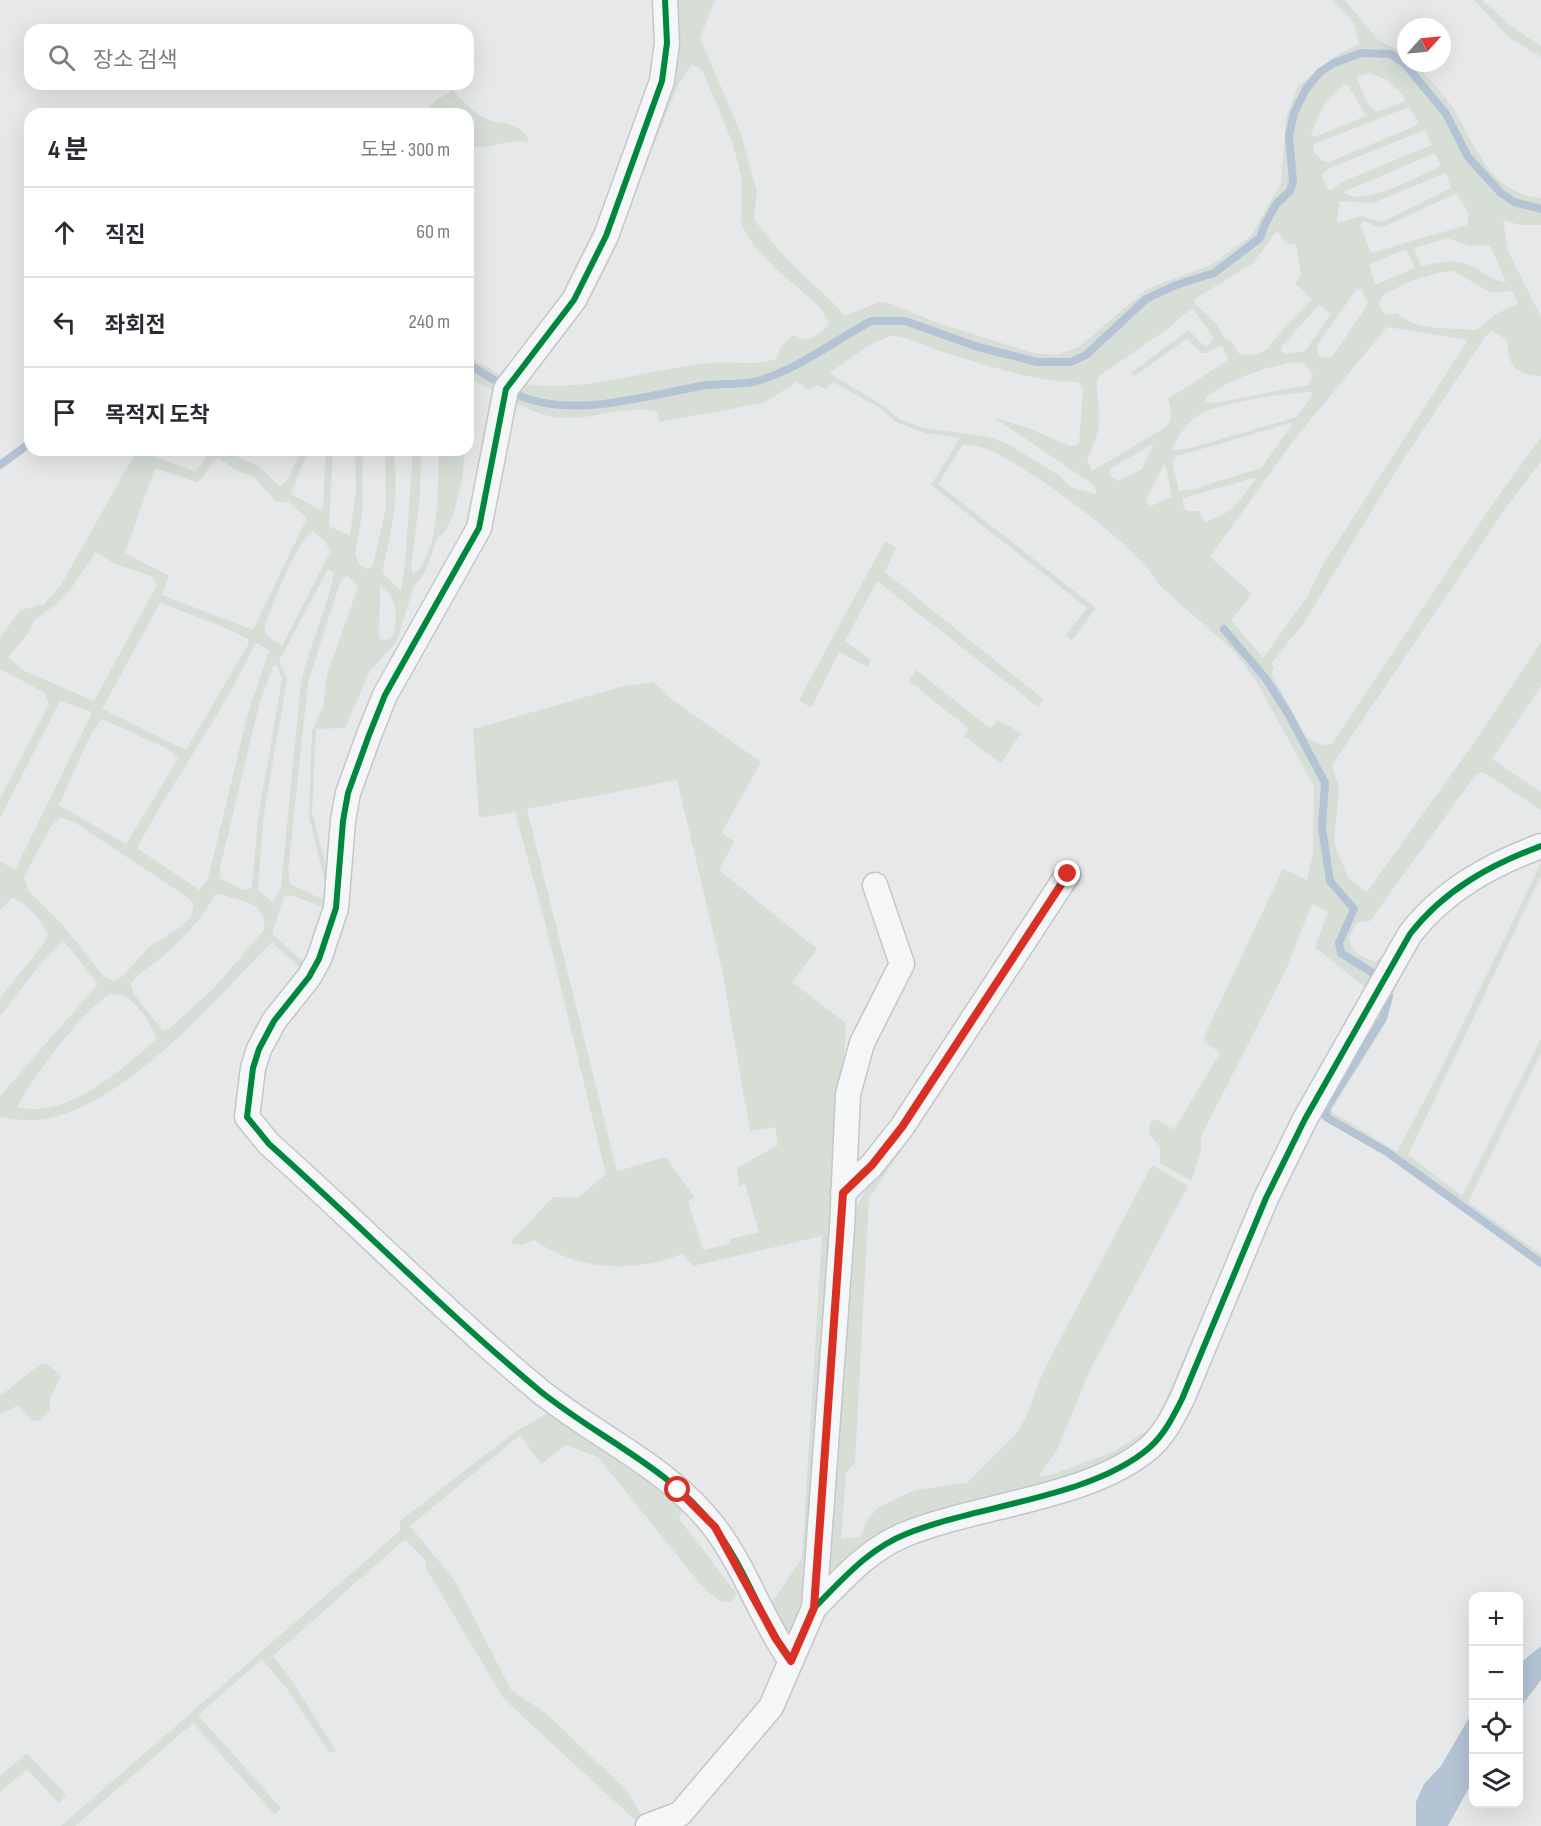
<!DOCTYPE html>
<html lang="ko">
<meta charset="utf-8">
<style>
body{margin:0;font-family:"Sofia Sans Condensed","Noto Sans KR",sans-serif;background:#f2f2f3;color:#2b2b33}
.controls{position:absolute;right:18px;bottom:18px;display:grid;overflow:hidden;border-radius:12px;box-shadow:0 6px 24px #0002}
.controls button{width:54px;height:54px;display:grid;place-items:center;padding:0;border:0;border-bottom:2px solid #e1e1e2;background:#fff;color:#2b2b33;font:30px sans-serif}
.compass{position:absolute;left:1397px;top:18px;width:54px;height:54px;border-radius:50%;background:#fff;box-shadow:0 6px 24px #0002;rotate:63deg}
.stop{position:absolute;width:18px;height:18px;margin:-14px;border:4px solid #d93025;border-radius:50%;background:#fff}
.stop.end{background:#d93025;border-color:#fff;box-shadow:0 2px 6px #0008}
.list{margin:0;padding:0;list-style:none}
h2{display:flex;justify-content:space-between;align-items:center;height:78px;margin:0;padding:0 24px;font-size:26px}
h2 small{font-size:20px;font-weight:400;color:#7c7c81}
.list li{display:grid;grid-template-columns:39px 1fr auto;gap:18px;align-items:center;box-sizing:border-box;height:90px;padding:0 24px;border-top:2px solid #e1e1e2}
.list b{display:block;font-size:22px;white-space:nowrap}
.list em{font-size:20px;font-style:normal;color:#7c7c81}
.icon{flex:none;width:33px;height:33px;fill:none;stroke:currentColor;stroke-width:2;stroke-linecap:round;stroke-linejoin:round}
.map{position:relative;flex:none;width:1541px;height:1826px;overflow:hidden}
.search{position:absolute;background:#fff;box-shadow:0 6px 24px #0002;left:24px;top:24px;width:450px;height:66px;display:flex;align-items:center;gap:15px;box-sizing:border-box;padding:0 21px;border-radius:18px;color:#7c7c81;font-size:22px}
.panel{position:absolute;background:#fff;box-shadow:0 6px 24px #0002;left:24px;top:108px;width:450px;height:348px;border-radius:18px}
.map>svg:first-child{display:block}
.green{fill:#d6ded6;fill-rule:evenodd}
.water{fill:#b4c4d5}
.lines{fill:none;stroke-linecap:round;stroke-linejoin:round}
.stream{stroke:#b4c4d5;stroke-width:8}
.minor-casing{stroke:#c4c6c8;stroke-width:27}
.minor{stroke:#f5f6f7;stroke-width:24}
.cycleway-casing{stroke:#f4f6f9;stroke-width:10}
.cycleway{stroke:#00873e;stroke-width:6}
.route{stroke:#d93025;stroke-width:8}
</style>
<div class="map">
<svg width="1541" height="1826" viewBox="0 0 1541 1826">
<rect width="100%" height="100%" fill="#e6e8ea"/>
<path class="green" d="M 669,0 L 715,0 L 700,38 L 740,131 L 757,191 L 754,219 C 769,239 786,259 804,276 C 819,290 832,300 845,316 L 879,302 L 889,303 L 938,323 L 1033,353 L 1056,355 L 1079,347 L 1147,289 L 1211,265 L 1251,236 L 1281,183 L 1286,118 L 1298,86 L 1334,57 L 1359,44 L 1354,23 L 1333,0 L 1345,0 L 1378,40 L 1406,54 L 1406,63 L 1414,63 C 1428,78 1443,92 1454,110 C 1475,146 1492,195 1541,198 L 1541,207 L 1515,201 L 1502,191 L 1469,155 L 1448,113 L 1406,63 L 1392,52 L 1376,49 L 1361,51 L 1333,61 L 1319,70 L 1305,88 L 1292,113 L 1287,136 L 1291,181 L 1288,190 L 1275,202 L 1263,223 L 1258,237 L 1213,271 L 1157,291 L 1145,298 L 1085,353 L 1070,360 L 1038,361 L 979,346 L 905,319 L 871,320 C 835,339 792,370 753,380 C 739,383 725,381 712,382 C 647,389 576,421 514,391 L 513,394 L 533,404 L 558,408 L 606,404 L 712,386 L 753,384 L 778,374 L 872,323 L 904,323 L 978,349 L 1037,364 L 1072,364 L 1087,356 L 1147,301 L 1177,287 L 1214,274 L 1262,239 L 1266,224 L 1278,204 L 1291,192 L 1295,182 L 1291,137 L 1296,114 L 1308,90 L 1322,73 L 1335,64 L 1361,54 L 1390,55 L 1403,65 L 1445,115 L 1466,158 L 1499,194 L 1513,204 L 1541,211 L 1541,225 L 1520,225 L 1503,220 L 1508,251 L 1541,317 L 1541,376 C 1513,374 1509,365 1507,340 L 1492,331 L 1485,337 L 1397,469 L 1305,621 L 1271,664 L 1274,667 L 1272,675 L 1307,738 L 1321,745 L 1332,744 L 1492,505 L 1541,437 L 1541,461 L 1505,509 L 1332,765 L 1339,787 L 1334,842 L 1348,878 L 1367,892 L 1476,740 L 1541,642 L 1541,686 L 1492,759 L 1541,792 L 1541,810 L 1485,773 L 1480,772 L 1474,777 L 1370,921 L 1357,922 L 1349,937 C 1350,953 1362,957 1375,962 L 1495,860 L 1366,988 L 1315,947 L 1328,912 L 1312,904 L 1285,972 L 1201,1136 L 1201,1152 L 1191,1181 L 1160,1163 L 1160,1147 L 1149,1133 L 1150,1122 L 1157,1119 L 1174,1130 L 1220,1053 L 1204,1041 L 1207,1030 L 1283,869 L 1307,880 L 1313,854 L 1314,786 L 1256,681 L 1234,651 L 1159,585 C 1140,547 1030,468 990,450 C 982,446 972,446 963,444 L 938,484 L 1096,608 L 1072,640 L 1066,635 L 1087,608 L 931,485 L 960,438 L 925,433 L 896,422 L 880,408 L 833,382 L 826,389 L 817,385 L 808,390 L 797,382 L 763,403 L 659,422 L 657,411 C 627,405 595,419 564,418 C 546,418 527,408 510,401 L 502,451 L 445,598 L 508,400 L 631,175 ZM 692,64 L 703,71 L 732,142 L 742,178 L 741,224 L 754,246 L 777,270 L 820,307 L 829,323 C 824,332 815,337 805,340 L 793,335 L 781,347 L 776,359 C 751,367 736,361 713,363 C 650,368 590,393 526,384 L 524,379 L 580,306 L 602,272 L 679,83 ZM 1370,73 L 1387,80 L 1405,97 L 1404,102 L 1376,112 L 1368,104 L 1356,77 ZM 1343,84 L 1348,85 L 1366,116 L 1315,137 L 1311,134 L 1323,106 ZM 1409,107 L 1419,123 L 1413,127 L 1329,162 L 1322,161 L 1313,151 L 1314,144 ZM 1425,130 L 1432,145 L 1344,181 L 1330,191 L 1322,178 L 1324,172 L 1332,167 ZM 1435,153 L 1441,166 C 1420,175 1362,209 1343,192 ZM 1446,173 L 1451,188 L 1382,222 L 1361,216 L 1337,223 L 1339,201 L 1373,203 ZM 1457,193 C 1462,206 1473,211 1467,225 L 1371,253 L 1360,224 L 1364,221 L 1381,228 ZM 1277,231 L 1286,243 L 1296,244 L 1301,275 L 1295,283 L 1312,299 L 1269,345 L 1269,348 L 1258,354 L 1240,355 L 1232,343 L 1224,338 L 1217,324 L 1194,303 L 1195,299 L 1253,263 ZM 1447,238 L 1469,246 L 1490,245 L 1506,282 C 1493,282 1484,272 1472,266 C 1456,258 1437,262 1421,266 L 1414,248 ZM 1406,249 L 1415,268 L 1375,285 L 1369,264 ZM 1453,271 L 1490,292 L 1510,291 L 1514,293 L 1518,304 L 1496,314 L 1476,330 C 1452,328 1414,331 1397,313 L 1388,315 L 1383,312 L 1379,305 L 1382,296 C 1404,283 1427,273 1453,271 ZM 1361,288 L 1368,304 L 1332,357 L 1324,358 L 1318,355 L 1317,345 L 1356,290 ZM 1319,305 L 1331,314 L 1305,351 L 1286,354 L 1281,351 L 1282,346 ZM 1192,308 L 1213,337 L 1211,343 L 1205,347 L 1189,330 L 1131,373 L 1134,376 L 1187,339 L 1202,353 L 1208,353 L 1219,346 L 1223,347 L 1228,360 L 1168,399 C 1172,410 1173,418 1166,427 L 1092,471 L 1087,459 C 1095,443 1101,427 1099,409 C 1098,396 1094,389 1099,376 L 1166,330 ZM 1387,327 L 1468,340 L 1322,566 L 1307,597 L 1263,658 L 1231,620 L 1252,594 L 1210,557 L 1293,441 ZM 890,336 C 907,336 919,344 934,349 C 980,363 1030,382 1078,382 L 1083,389 L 1079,444 L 1070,446 L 1028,428 L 995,418 L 1095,486 L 1096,494 L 1070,487 L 1060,476 L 1008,444 L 989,437 L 924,428 L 901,420 L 882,405 L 829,373 L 870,345 ZM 1292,362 L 1302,362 L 1313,374 L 1309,385 L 1216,403 L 1206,402 L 1205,398 C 1230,378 1262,369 1292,362 ZM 1312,392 L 1312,396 L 1297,417 L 1190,448 L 1171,451 C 1177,438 1186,423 1199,415 C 1216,403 1289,392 1312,392 ZM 1294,422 L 1261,468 L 1194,489 L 1179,491 L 1172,461 L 1177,456 ZM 1154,443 L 1142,469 L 1118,481 L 1111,477 L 1110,469 ZM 1165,463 L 1172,497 L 1151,506 L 1145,502 ZM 1257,477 C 1240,500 1234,514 1204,522 L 1199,511 L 1187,511 L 1183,506 L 1183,498 ZM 1218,622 L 1250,655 L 1267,678 L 1290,714 L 1326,783 L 1324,828 L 1332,881 L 1356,909 L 1341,943 L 1343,952 L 1374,972 L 1374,975 L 1340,954 L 1337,943 L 1352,910 L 1329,882 L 1320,828 L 1322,783 L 1287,716 L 1264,680 Z
M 1474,0 L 1482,0 L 1511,26 L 1541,46 L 1541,57 L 1510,38 Z
M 452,91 C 462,99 471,110 481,116 C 499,127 521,119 529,142 C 508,139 489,150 468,146 L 468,114 L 423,114 L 435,101 Z
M 468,356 L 504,377 L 522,363 L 500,399 L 494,436 L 497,392 L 475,382 L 468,390 L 468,366 L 500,385 L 502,382 L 468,362 Z
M 137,450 L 157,450 L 154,457 L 196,472 L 210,450 L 230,450 L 241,459 L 259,466 L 280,487 L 288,479 L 301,450 L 308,450 L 291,494 L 318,509 L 323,508 L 326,450 L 333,450 L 329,526 L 350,536 L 356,490 L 355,450 L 363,450 L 362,514 L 355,555 L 360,565 L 367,569 L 373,566 L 386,507 L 385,450 L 393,450 C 400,491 392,531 382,572 L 401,591 L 405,566 L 413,450 L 421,450 L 421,455 L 420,495 L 411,567 L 413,575 C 442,550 437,486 439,450 L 465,450 L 462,480 L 453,516 L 444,533 L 438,537 L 425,572 L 413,588 L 397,641 L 370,671 L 345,728 L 316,729 L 312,812 L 329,878 L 326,908 L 290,895 L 284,896 L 272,934 L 308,966 L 301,969 L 272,942 C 214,1000 122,1111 37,1120 C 25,1121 12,1119 0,1117 L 0,1096 L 98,984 L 63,940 L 38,967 L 0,1016 L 0,998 L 45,942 L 48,934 C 42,920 27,903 12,898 L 0,910 L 0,861 L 15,870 L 91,715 L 90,711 L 60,701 L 0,818 L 0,799 L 49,704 L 45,693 L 0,669 L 0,638 L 20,610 L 44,604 L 61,585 ZM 219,458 L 237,471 L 253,476 L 276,502 L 289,502 L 307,518 L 253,630 L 162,595 L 169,576 L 125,553 L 155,468 L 196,482 C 207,477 207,464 219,458 ZM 313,531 L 325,541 L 330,552 L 282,646 L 265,633 L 265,624 C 275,602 294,543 313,531 ZM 96,552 L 113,563 L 151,576 L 157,585 L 94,701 L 25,671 L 8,658 L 29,632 L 34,620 L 54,606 L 70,590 ZM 328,569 L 334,573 C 327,610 309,646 301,683 L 281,887 L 273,902 L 258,890 L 263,820 L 287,679 L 279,661 ZM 348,576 L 358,587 L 327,675 L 323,707 L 312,731 L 309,816 L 327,890 L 322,899 L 290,884 L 288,871 L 308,683 L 339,585 L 343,578 ZM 380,585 C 398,598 397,614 394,635 L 387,640 L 379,639 ZM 160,603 L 219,625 L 248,639 L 248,645 L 186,750 L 102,709 ZM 257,643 L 269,651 L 248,713 L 208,879 L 199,890 L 137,848 C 173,779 222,716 254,645 ZM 277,665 L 282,679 L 258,819 L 252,888 L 244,890 L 219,878 L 220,868 L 259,705 L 273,666 ZM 102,719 L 168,749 L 178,759 L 126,844 L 59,805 L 90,736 ZM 60,817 L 74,822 L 187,897 L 194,904 L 191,917 L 179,928 L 148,948 L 123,976 L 113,981 L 103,976 L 63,925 L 28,890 L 24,877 L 51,826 ZM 221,894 C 240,902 268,901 264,930 L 213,989 L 169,1029 L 163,1031 L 134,994 L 131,984 C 140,972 151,966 163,956 C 183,938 202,919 215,895 ZM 111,993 C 116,996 120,994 125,996 C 136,1002 156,1029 156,1040 C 119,1071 69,1119 17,1107 C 35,1074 80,1013 111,993 Z
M 885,541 L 896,548 L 885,572 L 1043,699 L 1038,707 L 877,581 L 845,641 L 871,660 L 868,667 L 839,652 L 811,708 L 799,700 Z
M 916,670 L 991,729 L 998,720 L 1021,733 L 1001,763 L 964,736 L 969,729 L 909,681 Z
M 653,682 L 674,701 L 761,762 L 722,832 L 734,842 L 719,870 L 817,949 L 792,982 L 846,1023 L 824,1419 L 802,1614 L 796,1627 L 789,1631 L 777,1627 L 725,1529 L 678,1479 L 632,1444 L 546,1389 L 435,1287 L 549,1385 L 637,1442 L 692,1486 L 723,1519 L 734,1536 L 770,1605 L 802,1558 L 822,1236 L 693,1266 L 682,1254 C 635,1273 576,1271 535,1240 L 521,1245 L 510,1243 L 553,1197 L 578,1198 L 606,1174 L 544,918 L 515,812 L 479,818 L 473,729 L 620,687 ZM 677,780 L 723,974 L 750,1131 L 775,1127 L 778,1145 L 737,1168 L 739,1186 L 745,1184 L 759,1232 L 730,1239 L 730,1244 L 703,1250 L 688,1201 L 695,1198 L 666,1157 L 617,1171 L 527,809 Z
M 1541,863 L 1541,876 L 1408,1155 L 1462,1196 L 1541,1039 L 1541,1053 L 1468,1202 L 1541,1254 L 1541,1262 L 1386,1151 L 1327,1116 L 1328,1108 L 1384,1019 L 1390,996 L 1388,995 L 1411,940 L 1472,890 L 1434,923 L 1422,937 L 1394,991 L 1387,1021 L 1331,1111 L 1397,1152 L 1440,1071 Z
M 903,1140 L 907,1142 L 869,1198 L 855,1462 L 846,1473 L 841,1539 L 861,1537 L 867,1520 L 879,1507 L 915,1490 L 967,1483 L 1016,1434 L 1026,1417 L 1043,1372 L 1152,1165 L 1188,1186 L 1089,1372 L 1057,1450 L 1039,1476 L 1051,1475 L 1113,1452 L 1154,1426 L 1247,1215 L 1166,1420 L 1121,1459 L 1016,1495 L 825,1584 L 852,1214 L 871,1182 Z
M 41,1364 L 48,1365 L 61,1376 L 50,1398 L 50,1410 L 39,1421 L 32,1420 L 18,1405 L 0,1415 L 0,1396 Z
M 556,1408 L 684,1502 L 679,1519 L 737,1594 L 731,1602 L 720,1602 L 701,1585 L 598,1457 L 566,1445 L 541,1464 L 520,1435 L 410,1526 L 455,1581 L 511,1690 L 547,1714 L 628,1792 L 640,1813 L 647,1819 L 638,1823 L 504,1699 L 427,1570 L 425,1560 L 405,1539 L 273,1656 L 290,1678 L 336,1751 L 330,1753 L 326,1748 L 287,1689 L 262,1659 L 198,1715 L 281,1808 L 275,1815 L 193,1723 L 75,1826 L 61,1826 L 400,1531 L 400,1521 L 512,1434 Z
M 27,1753 L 66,1795 L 59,1803 L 27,1769 L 0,1792 L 0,1776 Z"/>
<path class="water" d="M 1541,1646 L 1541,1680 L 1519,1709 L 1519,1664 Z
M 1473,1711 L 1473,1780 L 1448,1826 L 1416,1826 L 1416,1802 L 1424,1784 L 1441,1766 Z"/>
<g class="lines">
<path class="stream" d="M 468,364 L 501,384
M 513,393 C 572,421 646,395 707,385 C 722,383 738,385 753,382 C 792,373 836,340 871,321 L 905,321 L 978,347 L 1037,362 L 1071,362 L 1086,355 L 1146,299 L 1176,285 L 1214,273 L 1260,238 L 1265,224 L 1277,203 L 1290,191 L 1293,181 L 1289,136 L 1294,113 L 1306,89 L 1320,72 L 1334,63 L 1361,53 L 1391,54 L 1405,64 L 1446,114 L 1468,157 L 1501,193 L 1514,202 L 1541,209
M 0,465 L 30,443
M 1224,629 L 1266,679 L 1289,715 L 1325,783 L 1322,828 L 1330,881 L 1354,909 L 1339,943 L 1341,953 L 1373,973
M 1389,996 L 1383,1018 L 1327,1107 L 1326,1117 L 1387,1152 L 1541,1263"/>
<defs>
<path id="minor" d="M 665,0 L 667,43 L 662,81 L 606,236 L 574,300 L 506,389 L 479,528 L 385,695 L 369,735 L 348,793 L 343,821 L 336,908 L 319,959 L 309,977 L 274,1021 L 259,1049 L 253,1068 L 247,1117 L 269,1144 C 360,1225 446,1313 540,1391 C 598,1438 669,1467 715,1528 C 746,1569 761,1619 791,1661
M 843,1193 L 872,1165 L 902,1127 L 1068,874
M 814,1608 C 842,1580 868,1549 906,1534 C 977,1505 1091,1498 1149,1448 C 1164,1435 1173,1417 1182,1399 L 1266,1198 L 1305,1119 L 1410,934 C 1444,890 1490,865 1541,846
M 648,1826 L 680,1814 L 771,1707 L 814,1608 L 842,1228 L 848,1094 L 862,1043 L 902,964 L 875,885"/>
</defs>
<use href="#minor" class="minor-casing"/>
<use href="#minor" class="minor"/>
<defs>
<path id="cycleway" d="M 665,0 L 667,43 L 662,81 L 606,236 L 574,300 L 506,389 L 479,528 L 385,695 L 369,735 L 348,793 L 343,821 L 336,908 L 319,959 L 309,977 L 274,1021 L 259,1049 L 253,1068 L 247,1117 L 269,1144 C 360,1225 446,1313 540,1391 C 598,1438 669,1467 715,1528 C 746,1569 761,1619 791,1661
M 814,1608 C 842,1580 868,1549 906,1534 C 977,1505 1091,1498 1149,1448 C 1164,1435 1173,1417 1182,1399 L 1266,1198 L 1305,1119 L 1410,934 C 1444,890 1490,865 1541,846"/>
</defs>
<use href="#cycleway" class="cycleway-casing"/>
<use href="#cycleway" class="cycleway"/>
</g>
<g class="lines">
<path class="route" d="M 678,1490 L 715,1527 L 776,1639 L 791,1661 L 814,1608 L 843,1193 L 872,1165 L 902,1127 L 1068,874"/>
</g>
</svg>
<div class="controls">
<button>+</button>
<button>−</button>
<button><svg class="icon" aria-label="locate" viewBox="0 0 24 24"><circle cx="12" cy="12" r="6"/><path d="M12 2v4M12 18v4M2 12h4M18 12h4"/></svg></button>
<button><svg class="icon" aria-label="layers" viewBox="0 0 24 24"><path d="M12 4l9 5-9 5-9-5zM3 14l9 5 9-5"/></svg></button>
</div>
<svg class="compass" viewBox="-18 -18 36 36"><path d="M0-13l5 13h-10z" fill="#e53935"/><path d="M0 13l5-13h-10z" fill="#7c7c81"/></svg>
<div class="stop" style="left:678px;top:1490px"></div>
<div class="stop end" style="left:1068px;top:874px"></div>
<div class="search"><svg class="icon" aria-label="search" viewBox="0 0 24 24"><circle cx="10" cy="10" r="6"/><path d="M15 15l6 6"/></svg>장소 검색</div>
<section class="panel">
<h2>4 분<small>도보 · 300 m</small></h2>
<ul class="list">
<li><svg class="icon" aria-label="ahead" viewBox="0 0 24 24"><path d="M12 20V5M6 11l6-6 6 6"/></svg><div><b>직진</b></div><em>60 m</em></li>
<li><svg class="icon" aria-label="left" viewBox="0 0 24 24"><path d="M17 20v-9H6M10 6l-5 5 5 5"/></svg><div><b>좌회전</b></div><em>240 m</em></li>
<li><svg class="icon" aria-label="arrive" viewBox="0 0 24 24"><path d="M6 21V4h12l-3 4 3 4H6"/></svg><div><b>목적지 도착</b></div></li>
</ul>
</section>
</div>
